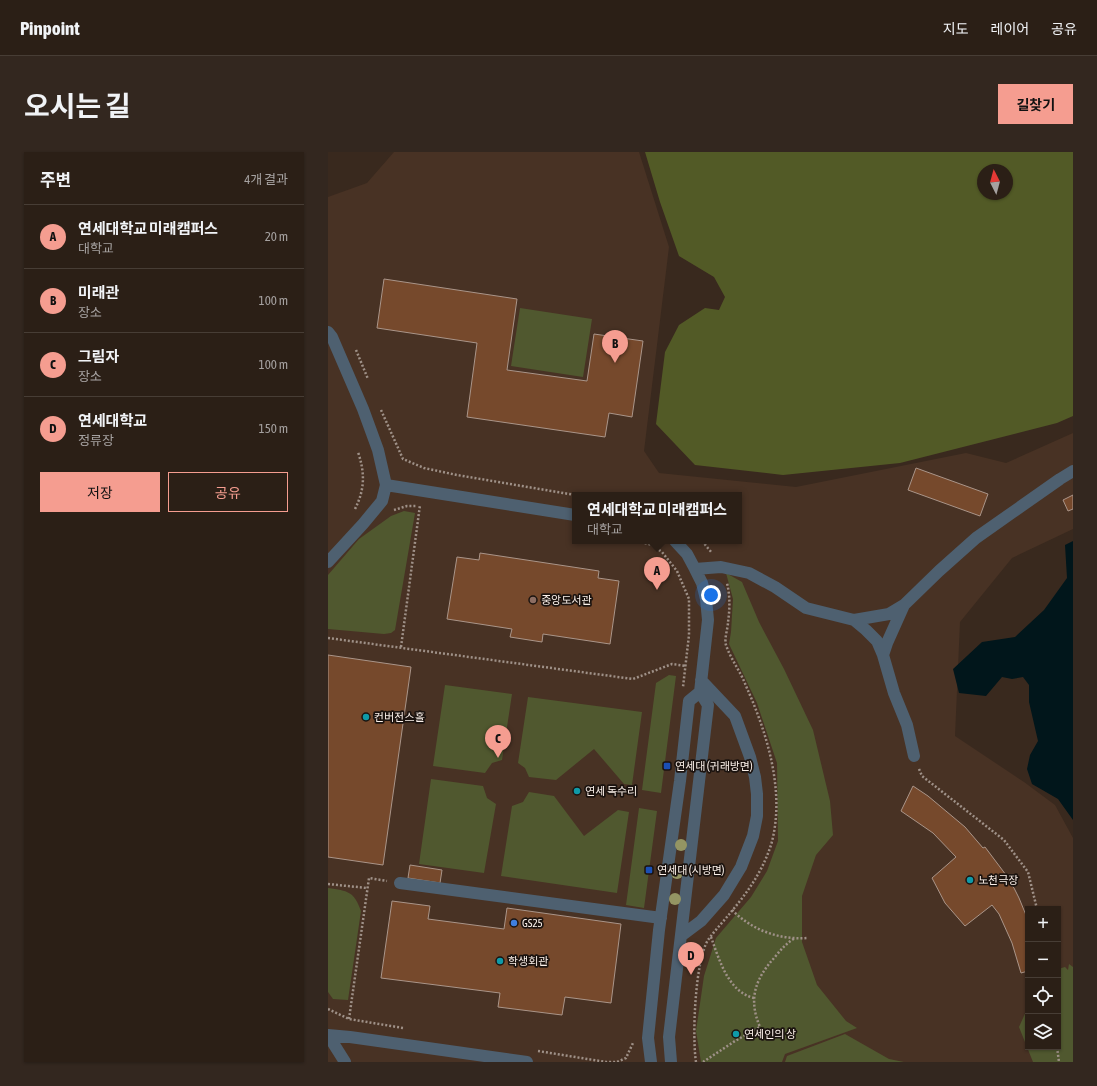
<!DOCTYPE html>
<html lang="ko">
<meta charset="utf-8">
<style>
body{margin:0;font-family:"Asap Condensed","Noto Sans KR",sans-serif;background:#33271f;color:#f1f3f6}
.controls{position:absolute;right:12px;bottom:12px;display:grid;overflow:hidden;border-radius:0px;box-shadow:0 1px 3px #0004}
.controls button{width:36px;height:36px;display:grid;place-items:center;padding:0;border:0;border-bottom:1px solid #473d35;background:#2b1f16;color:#f1f3f6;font:20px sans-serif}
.compass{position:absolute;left:649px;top:12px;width:36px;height:36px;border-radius:50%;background:#2b1f16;box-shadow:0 1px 3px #0004;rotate:354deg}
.you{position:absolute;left:383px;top:443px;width:14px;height:14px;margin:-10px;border:3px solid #fff;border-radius:50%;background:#1a73e8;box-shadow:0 0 0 6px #1a73e833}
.badge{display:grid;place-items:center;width:26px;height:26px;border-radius:50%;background:#f59d90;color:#111;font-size:13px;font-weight:700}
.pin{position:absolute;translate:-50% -33px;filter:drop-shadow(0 1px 2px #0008)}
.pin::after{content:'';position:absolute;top:21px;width:14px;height:12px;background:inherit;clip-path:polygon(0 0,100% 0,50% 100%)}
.popup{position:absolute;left:244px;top:340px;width:170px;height:52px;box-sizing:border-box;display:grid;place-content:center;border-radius:0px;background:#2b1f16;filter:drop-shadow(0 1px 3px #0005);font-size:13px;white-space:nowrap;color:#a6a2a1}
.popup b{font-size:15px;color:#f1f3f6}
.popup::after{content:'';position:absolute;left:50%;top:100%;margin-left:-8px;border:8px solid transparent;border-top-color:#2b1f16}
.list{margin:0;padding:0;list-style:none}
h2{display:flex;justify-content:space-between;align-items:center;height:52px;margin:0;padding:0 16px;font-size:17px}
h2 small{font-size:13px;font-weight:400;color:#a6a2a1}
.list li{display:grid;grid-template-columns:26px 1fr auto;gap:12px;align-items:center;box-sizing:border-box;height:64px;padding:0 16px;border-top:1px solid #473d35}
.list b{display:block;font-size:15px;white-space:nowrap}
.list p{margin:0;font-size:13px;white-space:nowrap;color:#a6a2a1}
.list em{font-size:13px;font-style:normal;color:#a6a2a1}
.actions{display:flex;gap:8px;padding:12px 16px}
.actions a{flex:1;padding:9px 0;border:1px solid #f59d90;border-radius:0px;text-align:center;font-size:14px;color:#f59d90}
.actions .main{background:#f59d90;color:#111}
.icon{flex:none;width:22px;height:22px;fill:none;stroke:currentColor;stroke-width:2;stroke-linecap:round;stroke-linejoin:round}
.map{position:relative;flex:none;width:745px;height:910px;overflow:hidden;border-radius:0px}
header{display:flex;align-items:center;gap:24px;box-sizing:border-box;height:56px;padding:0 20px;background:#2b1f16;border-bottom:1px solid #473d35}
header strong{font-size:19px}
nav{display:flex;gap:22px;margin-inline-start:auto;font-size:14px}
.intro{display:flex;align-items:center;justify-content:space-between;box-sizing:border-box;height:96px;padding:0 24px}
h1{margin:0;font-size:28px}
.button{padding:10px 18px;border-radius:0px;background:#f59d90;color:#111;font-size:14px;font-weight:700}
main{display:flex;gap:24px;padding:0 24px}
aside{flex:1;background:#2b1f16;border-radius:0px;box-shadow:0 1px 3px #0004}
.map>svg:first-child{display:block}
.built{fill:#483224;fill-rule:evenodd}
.green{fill:#50582f}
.forest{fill:#525a26;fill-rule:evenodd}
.water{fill:#01161b}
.building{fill:#76492c;stroke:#aa9589}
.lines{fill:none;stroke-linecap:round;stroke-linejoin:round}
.path{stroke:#9f9188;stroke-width:2.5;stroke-dasharray:2 2;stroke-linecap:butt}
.minor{stroke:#4e6070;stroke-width:12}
.tree{fill:#949563}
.education-dot{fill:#8d6e63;stroke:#1b130f;stroke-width:1.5}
.culture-dot{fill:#0f9aa8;stroke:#1b130f;stroke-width:1.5}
.transit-dot{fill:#1a4fb4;stroke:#1b130f;stroke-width:1.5}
.shop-dot{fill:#3f7fe0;stroke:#1b130f;stroke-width:1.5}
.labels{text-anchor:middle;stroke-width:3.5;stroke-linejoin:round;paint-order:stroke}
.poi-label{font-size:11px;fill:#fcf1ea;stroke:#1b130f;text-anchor:start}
</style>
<header>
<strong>Pinpoint</strong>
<nav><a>지도</a><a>레이어</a><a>공유</a></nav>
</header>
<div class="intro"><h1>오시는 길</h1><a class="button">길찾기</a></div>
<main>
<aside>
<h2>주변<small>4개 결과</small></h2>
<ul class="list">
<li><span class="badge">A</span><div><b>연세대학교 미래캠퍼스</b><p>대학교</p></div><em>20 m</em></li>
<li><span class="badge">B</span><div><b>미래관</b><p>장소</p></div><em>100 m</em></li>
<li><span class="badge">C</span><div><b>그림자</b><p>장소</p></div><em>100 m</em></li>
<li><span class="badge">D</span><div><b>연세대학교</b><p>정류장</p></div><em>150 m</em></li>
</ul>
<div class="actions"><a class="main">저장</a><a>공유</a></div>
</aside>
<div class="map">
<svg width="745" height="910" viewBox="0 0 745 910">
<rect width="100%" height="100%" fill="#39291e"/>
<path class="built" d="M 66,0 L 311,0 L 341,95 L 316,299 L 331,321 L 468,335 L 638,301 L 678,311 L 745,281 L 745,377 L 684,406 L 632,470 L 627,584 L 696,630 L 727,653 L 745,686 L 745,910 L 0,910 L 0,45 L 39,31 ZM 247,343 L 411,343 L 411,389 L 247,389 ZM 700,757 L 730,757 L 730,895 L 700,895 Z"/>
<path class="green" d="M 192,156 L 264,167 L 255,225 L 183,214 Z
M 76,359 L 87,361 L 67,478 L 63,481 L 56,482 L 0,477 L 0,423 L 31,387 L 63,364 Z
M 398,421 L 414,430 L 431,470 L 456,517 L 485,578 L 502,649 L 505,683 L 488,703 L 474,744 L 474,790 L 489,833 L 518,869 L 529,876 L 457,902 L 454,910 L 373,910 L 368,879 L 376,824 L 388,786 L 423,745 L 439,719 L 450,689 L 449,611 L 429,551 L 401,492 L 403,480 L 405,447 Z
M 341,523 L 348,524 L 333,641 L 314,638 L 328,531 Z
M 117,533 L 184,542 L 174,608 L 164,611 L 157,621 L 105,614 Z
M 200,545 L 314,560 L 304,633 L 296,632 L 266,597 L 228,628 L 201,625 L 197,616 L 190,611 Z
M 103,627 L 155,634 L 159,646 L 168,652 L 156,721 L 91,712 Z
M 201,640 L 226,644 L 256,684 L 290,658 L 301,660 L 289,741 L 173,724 L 184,654 L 195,650 Z
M 311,656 L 329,659 L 316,756 L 298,753 Z
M 0,736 C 20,739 26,739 33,759 L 20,848 L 5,847 L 0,840 Z
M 741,812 L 745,815 L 745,910 L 705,910 L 691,875 L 700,855 L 700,895 L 730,895 L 730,817 L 737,815 L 740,818 Z
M 517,882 L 561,907 L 576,910 L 457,910 L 459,904 Z"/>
<path class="forest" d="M 317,0 L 745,0 L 745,264 L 729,271 L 572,311 L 455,323 L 367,313 L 328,272 L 337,200 L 351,173 L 377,156 L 391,158 L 397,145 L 386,125 L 351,104 L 332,50 ZM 655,18 L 679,18 L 679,42 L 655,42 Z"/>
<path class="water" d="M 745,389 L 745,668 L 730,647 L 704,632 L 699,617 L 702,603 L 710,589 L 701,550 L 701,533 L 695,525 L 684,527 L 674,525 L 658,544 L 631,541 L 625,517 L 654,490 L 687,485 L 716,458 L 739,426 L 737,393 Z"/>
<path class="building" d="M 56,127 L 189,147 L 179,218 L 259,229 L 266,182 L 315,189 L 304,265 L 281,261 L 277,285 L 139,265 L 149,191 L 49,176 Z
M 588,316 L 660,342 L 652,364 L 580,338 Z
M 745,343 L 745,357 L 740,359 L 735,348 Z
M 152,401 L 271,419 L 270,426 L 291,429 L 282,492 L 215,482 L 214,490 L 182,485 L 184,477 L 119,467 L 129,405 L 151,408 Z
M 0,503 L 83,515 L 55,713 L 0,705 Z
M 585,634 L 600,644 L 637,675 L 655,696 L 657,695 L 681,727 L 679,728 L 686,736 L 691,746 L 700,768 L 700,819 L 693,821 L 684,791 L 671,762 L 664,753 L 637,774 L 617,751 L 604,726 L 628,705 L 605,681 L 573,659 Z
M 82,713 L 114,718 L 112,731 L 80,726 Z
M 64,749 L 102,754 L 100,767 L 176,777 L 179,756 L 293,772 L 283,851 L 237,845 L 234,863 L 170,855 L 172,841 L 53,826 Z"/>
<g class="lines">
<path class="path" d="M 28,198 L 40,227
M 53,258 L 75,307 L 96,316 L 129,323 L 247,343
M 27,357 C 37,337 37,321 30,300
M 66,358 L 79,354 L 88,354
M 309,389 L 324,393 L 334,400 L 349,419 L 361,447 L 361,483 L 355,535
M 374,389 L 384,401
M 0,486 L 305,527 L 344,512 L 358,514
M 73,495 L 92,353
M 591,617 L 594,624 L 676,688 L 700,720 L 709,757
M 0,732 L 39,736
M 404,758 C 424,778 451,788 479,786
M 383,785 C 391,807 400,840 426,846
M 0,857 L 21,867 L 75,876
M 21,867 L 41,726 L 59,729
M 729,895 L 731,910
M 210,899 L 278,910 L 289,910 L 298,906 L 305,891
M 368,910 C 364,885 367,809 380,788 C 387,778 396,769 403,760 C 420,740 435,718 443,693 C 458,641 439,581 418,534 C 413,520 403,508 398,493 C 396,487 400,476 400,470 C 402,457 402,443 399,431
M 375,910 L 407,889 L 432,875 C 420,847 427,827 447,805 C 453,797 459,791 467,786"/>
<path class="minor" d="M 0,180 L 4,185 L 35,257 L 50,298 L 58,333 L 247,363
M 0,410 L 35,372 L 54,349 L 58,333
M 367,417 L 393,415 L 421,421 L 447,435 L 478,456 L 526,468 L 561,462 L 576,453 L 611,419 L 648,386 L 732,327 L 745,319
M 526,468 L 538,478 L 549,489 L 555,503 L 566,541 L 579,573 L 586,604
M 555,503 L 559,491 L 576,453
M 72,731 L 333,766
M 353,784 L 373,769 L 396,743 L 413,715 L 425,684 L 429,664 L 429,642 L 427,625 L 422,605 L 407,564 L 373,528
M 0,883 L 22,885 L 199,910
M 0,883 L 17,910
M 323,910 L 320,886 L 331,778 L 352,629 L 361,549 L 372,540
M 343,910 L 341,885 L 380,553 L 372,540 L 380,468 L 378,447 L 374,431 L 367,417 L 359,402 L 347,389"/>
</g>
<g class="tree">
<circle cx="353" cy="693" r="6"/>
<circle cx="349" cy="721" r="6"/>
<circle cx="347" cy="747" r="6"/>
</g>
<circle class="education-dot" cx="205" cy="448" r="4"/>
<g class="culture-dot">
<circle cx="38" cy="565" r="4"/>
<circle cx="249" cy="639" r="4"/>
<circle cx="642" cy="728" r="4"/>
<circle cx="172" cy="809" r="4"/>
<circle cx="408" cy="882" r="4"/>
</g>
<g class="transit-dot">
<rect x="335" y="610" width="8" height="8" rx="2"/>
<rect x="317" y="714" width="8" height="8" rx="2"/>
</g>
<circle class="shop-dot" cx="186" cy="771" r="4"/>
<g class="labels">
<g class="poi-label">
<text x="213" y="452">중앙도서관</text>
<text x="46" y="569">컨버전스홀</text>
<text x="347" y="618">연세대 (귀래방면)</text>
<text x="257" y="643">연세 독수리</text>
<text x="329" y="722">연세대 (시방면)</text>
<text x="650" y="732">노천극장</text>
<text x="194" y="775">GS25</text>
<text x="180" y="813">학생회관</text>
<text x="416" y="886">연세인의 상</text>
</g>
</g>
</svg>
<div class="controls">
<button>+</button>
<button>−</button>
<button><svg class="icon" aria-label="locate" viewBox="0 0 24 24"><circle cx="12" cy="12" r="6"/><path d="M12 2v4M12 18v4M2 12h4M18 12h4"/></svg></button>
<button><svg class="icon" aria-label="layers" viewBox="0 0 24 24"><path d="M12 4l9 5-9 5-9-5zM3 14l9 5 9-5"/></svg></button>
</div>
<svg class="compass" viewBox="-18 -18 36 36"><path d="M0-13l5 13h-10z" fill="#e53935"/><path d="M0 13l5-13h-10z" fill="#a6a2a1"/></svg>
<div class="you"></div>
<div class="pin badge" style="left:329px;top:438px">A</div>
<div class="popup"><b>연세대학교 미래캠퍼스</b>대학교</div>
<div class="pin badge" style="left:287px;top:211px">B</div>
<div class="pin badge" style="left:170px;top:606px">C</div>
<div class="pin badge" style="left:363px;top:823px">D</div>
</div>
</main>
